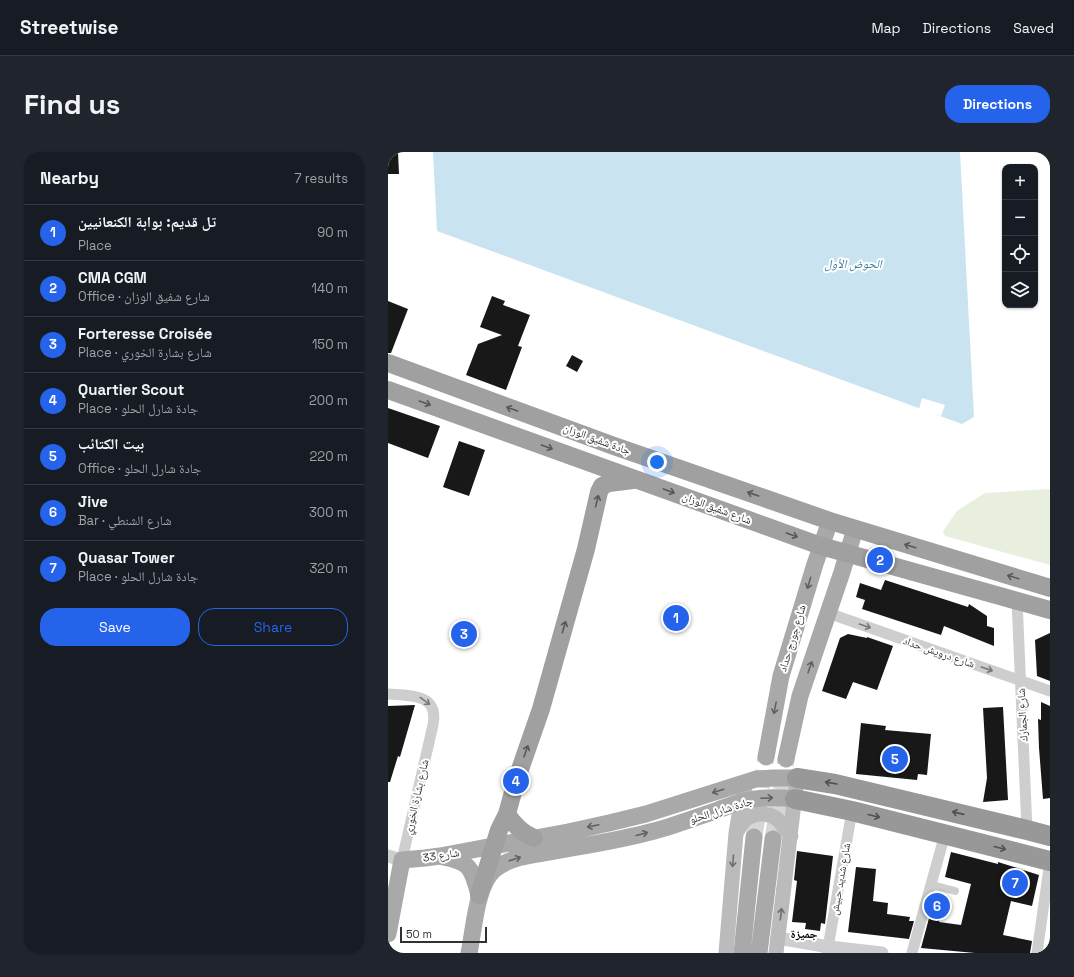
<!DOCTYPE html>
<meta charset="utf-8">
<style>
body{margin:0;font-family:"Space Grotesk","Noto Naskh Arabic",sans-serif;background:#20242c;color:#f1f3f6}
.controls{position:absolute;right:12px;top:12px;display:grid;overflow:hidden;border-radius:8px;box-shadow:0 1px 3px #0004}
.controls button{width:36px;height:36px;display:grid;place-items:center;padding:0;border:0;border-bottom:1px solid #363941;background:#171b24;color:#f1f3f6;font:20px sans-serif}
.scale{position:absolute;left:12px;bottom:10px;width:87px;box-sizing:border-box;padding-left:4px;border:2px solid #313131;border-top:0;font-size:11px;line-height:14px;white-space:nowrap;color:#313131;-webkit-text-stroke:3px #fff;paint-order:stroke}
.you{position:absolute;left:269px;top:310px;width:14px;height:14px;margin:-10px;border:3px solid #fff;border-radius:50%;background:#1a73e8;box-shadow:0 0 0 6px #1a73e833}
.badge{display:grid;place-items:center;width:26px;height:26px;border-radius:50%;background:#2563eb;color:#fff;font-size:13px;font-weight:700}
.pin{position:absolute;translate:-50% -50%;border:2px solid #fff;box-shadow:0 1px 4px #0006}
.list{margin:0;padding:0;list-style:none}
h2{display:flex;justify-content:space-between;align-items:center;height:52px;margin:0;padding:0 16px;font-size:17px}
h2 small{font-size:13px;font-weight:400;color:#9ea1a6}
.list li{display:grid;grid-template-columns:26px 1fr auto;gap:12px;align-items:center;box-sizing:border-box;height:56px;padding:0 16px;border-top:1px solid #363941}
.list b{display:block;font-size:15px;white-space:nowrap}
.list p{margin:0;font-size:13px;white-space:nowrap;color:#9ea1a6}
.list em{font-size:13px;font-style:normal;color:#9ea1a6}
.actions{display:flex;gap:8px;padding:12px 16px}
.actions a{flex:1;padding:9px 0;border:1px solid #2563eb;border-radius:16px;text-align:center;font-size:14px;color:#2563eb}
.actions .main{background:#2563eb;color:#fff}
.icon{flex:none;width:22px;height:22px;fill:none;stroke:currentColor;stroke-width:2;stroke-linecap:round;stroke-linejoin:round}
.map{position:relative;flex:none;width:662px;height:801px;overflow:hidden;border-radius:16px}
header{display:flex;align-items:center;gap:24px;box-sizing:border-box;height:56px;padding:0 20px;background:#171b24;border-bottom:1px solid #363941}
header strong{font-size:19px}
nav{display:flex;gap:22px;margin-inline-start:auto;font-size:14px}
.intro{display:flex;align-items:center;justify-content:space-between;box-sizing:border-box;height:96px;padding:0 24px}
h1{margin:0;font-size:28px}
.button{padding:10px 18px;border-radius:16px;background:#2563eb;color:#fff;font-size:14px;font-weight:700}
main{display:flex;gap:24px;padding:0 24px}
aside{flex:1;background:#171b24;border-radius:16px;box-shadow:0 1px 3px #0004}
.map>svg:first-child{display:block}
.green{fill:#e8efde}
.water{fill:#c9e4f0}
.pier{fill:#fff}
.building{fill:#181818}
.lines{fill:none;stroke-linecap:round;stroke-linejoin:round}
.primary-tunnel{stroke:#d6d6d6;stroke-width:17;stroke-dasharray:17 8;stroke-linecap:butt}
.pedestrian{stroke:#cecece;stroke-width:8}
.minor{stroke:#cecece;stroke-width:11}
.tertiary{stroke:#cecece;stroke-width:13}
.secondary{stroke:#bbb;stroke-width:15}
.primary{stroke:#a9a9a9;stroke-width:17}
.trunk{stroke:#a0a0a0;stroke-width:18}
.motorway{stroke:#989898;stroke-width:20}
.oneway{stroke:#585858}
.oneway2{stroke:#616161}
.oneway3{stroke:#787878}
.oneway4{stroke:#505050}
.oneway5{stroke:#6f6f6f}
.labels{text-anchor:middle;stroke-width:4;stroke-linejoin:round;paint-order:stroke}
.street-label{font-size:11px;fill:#313131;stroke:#fff}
.water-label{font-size:12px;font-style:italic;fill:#377d9b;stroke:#fff}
.neighbourhood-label{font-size:12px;font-weight:bold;fill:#000;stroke:#fff}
</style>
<header>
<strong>Streetwise</strong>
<nav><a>Map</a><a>Directions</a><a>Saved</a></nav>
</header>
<div class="intro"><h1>Find us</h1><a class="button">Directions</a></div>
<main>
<aside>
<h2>Nearby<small>7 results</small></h2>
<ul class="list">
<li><span class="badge">1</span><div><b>تل قديم: بوابة الكنعانيين</b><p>Place</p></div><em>90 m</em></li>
<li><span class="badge">2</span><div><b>CMA CGM</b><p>Office · شارع شفيق الوزان</p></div><em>140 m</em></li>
<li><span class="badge">3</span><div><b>Forteresse Croisée</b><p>Place · شارع بشارة الخوري</p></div><em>150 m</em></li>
<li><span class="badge">4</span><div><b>Quartier Scout</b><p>Place · جادة شارل الحلو</p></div><em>200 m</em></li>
<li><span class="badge">5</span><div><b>بيت الكتائب</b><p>Office · جادة شارل الحلو</p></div><em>220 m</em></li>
<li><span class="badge">6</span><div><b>Jive</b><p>Bar · شارع الشنطي</p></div><em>300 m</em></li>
<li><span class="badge">7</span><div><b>Quasar Tower</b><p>Place · جادة شارل الحلو</p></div><em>320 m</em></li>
</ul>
<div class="actions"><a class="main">Save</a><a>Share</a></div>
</aside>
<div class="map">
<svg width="662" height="801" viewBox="0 0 662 801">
<rect width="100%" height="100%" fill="#fff"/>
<path class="green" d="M 662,337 L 662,413 L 557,384 L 555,379 L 569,359 L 597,341 Z"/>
<path class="water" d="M 45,0 L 572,0 L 586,265 L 574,272 L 49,79 Z"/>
<path class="pier" d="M 534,246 L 557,253 L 553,264 L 531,257 Z"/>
<path class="building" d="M 0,0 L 10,0 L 11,22 L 0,22 Z
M 104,144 L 117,149 L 115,153 L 142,163 L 130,194 L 134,195 L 118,238 L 78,223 L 90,192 L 114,183 L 92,175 Z
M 0,149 L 20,157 L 3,201 L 0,201 Z
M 184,203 L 195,209 L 189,220 L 178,214 Z
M 0,256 L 52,274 L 40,306 L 0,291 Z
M 71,289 L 97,298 L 81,344 L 55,335 Z
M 497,428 L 580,455 L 581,452 L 599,464 L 599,474 L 606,476 L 606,494 L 556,474 L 553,483 L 474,457 L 477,448 L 468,445 L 472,431 L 493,438 Z
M 662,481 L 662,529 L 649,524 L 647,488 Z
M 460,482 L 479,486 L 479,485 L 505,494 L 489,538 L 465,530 L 458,547 L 434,539 L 452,486 Z
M 653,550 L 662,554 L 662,646 L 655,647 L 651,596 L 650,567 L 653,568 Z
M 27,553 L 12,605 L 10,604 L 2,630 L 0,630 L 0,554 Z
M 615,555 L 620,648 L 595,650 L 599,626 L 595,556 Z
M 473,571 L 498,574 L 497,578 L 543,582 L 539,623 L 530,622 L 529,628 L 468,622 Z
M 409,699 L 445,704 L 437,772 L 433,771 L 432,779 L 417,777 L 418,771 L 404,770 L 409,729 L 406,728 Z
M 563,700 L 610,712 L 610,710 L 651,723 L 644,754 L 623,749 L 615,783 L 644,789 L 642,801 L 587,801 L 533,796 L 548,740 L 557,742 L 551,770 L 573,773 L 583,732 L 557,725 Z
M 468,715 L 488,717 L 485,749 L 500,751 L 499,762 L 522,765 L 521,769 L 526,769 L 521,787 L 460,780 Z"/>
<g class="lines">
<path class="primary-tunnel" d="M 366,685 L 378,605
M 385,687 L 398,607"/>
<path class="pedestrian" d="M 543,733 L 548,734 L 567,739"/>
<path class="minor" d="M 629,448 L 639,678
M 440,461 L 662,539
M 0,542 C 22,544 51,541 45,573 L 14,708
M 439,801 L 464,659
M 524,801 L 557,682
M 649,801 L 662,709"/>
<path class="tertiary" d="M 0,704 L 14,708
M 390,786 L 441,795 L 494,801"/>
<path class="secondary" d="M 349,680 C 351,675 354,671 358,667 C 368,660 382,660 391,669 C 395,673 399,679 403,684
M 338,801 L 348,681 L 351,663 L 357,640
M 388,801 L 409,626"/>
<path class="primary" d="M 378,605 L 393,524 L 427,412 L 442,369
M 398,607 L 412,544 L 454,420 L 467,377
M 55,705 C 83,710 84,717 91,743
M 0,782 L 14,708 L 37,706 L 52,704 L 180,680 L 221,671 L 258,662 L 368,627 L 385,626 L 409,626
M 81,801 C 86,778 88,734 106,718 C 120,706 139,704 156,701 C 193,694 230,689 266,679 C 288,673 309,665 330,658 C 338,655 347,651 356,649 C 373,645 389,645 407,647
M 354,801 L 366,685
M 371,801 L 385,687"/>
<path class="trunk" d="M 0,211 L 226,294 L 442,369 L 662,436
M 0,238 L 433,394 L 662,458
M 119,662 C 126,673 134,681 146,686
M 91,743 L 111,678 L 119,662 L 128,629 L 153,557 L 198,397 L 211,340 L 214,334 L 221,331 L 245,328"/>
<path class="motorway" d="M 409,626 L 447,632 L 639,678 L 662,684
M 407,647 L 464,659 L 662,709"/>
</g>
<defs><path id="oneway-shaft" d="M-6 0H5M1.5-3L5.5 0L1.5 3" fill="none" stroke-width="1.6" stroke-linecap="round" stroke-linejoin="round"/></defs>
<g class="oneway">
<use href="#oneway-shaft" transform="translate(37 251) rotate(20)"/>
<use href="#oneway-shaft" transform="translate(124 257) rotate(-160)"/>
<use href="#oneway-shaft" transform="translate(159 295) rotate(20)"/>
<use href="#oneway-shaft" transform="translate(281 339) rotate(20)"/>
<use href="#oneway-shaft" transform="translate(365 342) rotate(-161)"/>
<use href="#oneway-shaft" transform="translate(209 349) rotate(-76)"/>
<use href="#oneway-shaft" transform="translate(404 383) rotate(20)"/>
<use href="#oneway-shaft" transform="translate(522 394) rotate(-163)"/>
<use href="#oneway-shaft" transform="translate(625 425) rotate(-163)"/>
<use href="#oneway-shaft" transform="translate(176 475) rotate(-74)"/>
<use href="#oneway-shaft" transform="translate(138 599) rotate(-71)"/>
</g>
<g class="oneway2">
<use href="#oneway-shaft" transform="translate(421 431) rotate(107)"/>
<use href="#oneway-shaft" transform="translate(422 515) rotate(-71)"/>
<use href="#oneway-shaft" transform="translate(387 556) rotate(101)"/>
<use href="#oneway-shaft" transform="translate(330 639) rotate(162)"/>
<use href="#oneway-shaft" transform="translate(379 646) rotate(-3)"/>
<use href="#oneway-shaft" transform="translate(205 674) rotate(168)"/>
<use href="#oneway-shaft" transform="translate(254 682) rotate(-15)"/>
<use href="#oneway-shaft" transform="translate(127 707) rotate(-18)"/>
</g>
<g class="oneway3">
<use href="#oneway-shaft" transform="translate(477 474) rotate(19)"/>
<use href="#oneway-shaft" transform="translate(599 517) rotate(19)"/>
<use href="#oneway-shaft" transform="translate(37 549) rotate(36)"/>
</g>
<g class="oneway4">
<use href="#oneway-shaft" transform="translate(443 631) rotate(-170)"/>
<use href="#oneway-shaft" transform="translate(570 661) rotate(-167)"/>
<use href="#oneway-shaft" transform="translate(486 664) rotate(14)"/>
<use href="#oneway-shaft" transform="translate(612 696) rotate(14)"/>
</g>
<g class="oneway5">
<use href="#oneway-shaft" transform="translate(345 709) rotate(95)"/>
<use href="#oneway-shaft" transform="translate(393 762) rotate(-83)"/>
</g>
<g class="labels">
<g class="street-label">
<text transform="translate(209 287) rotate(20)" y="4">جادة شفيق الوزان</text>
<text transform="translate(329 356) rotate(20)" y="4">شارع شفيق الوزان</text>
<text transform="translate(404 486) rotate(-73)" y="4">شارع جورج حداد</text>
<text transform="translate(551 500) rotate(19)" y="4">شارع درويش حداد</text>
<text transform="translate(634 563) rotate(-93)" y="4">شارع الجمارك</text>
<text transform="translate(28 645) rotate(-77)" y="4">شارع بشارة الخوري</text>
<text transform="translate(333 658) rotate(-17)" y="4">جادة شارل الحلو</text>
<text transform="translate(53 703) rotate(-9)" y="4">شارع 33</text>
<text transform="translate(452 727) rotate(-80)" y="4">شارع شديد حبيش</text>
</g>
<g class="water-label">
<text x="465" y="116">الحوض الأول</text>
</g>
<g class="neighbourhood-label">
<text x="416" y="786">جميزة</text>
</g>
</g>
</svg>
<div class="controls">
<button>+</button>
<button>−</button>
<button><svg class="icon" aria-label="locate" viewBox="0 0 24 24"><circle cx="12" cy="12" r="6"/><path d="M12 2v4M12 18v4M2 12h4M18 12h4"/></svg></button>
<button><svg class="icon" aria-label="layers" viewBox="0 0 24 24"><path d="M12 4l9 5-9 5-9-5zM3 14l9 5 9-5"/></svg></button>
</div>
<div class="scale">50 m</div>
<div class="you"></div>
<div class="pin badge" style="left:288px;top:466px">1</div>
<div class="pin badge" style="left:492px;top:408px">2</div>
<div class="pin badge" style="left:76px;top:482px">3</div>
<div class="pin badge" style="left:128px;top:629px">4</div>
<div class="pin badge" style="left:507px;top:607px">5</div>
<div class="pin badge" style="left:549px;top:754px">6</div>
<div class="pin badge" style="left:627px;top:731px">7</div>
</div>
</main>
